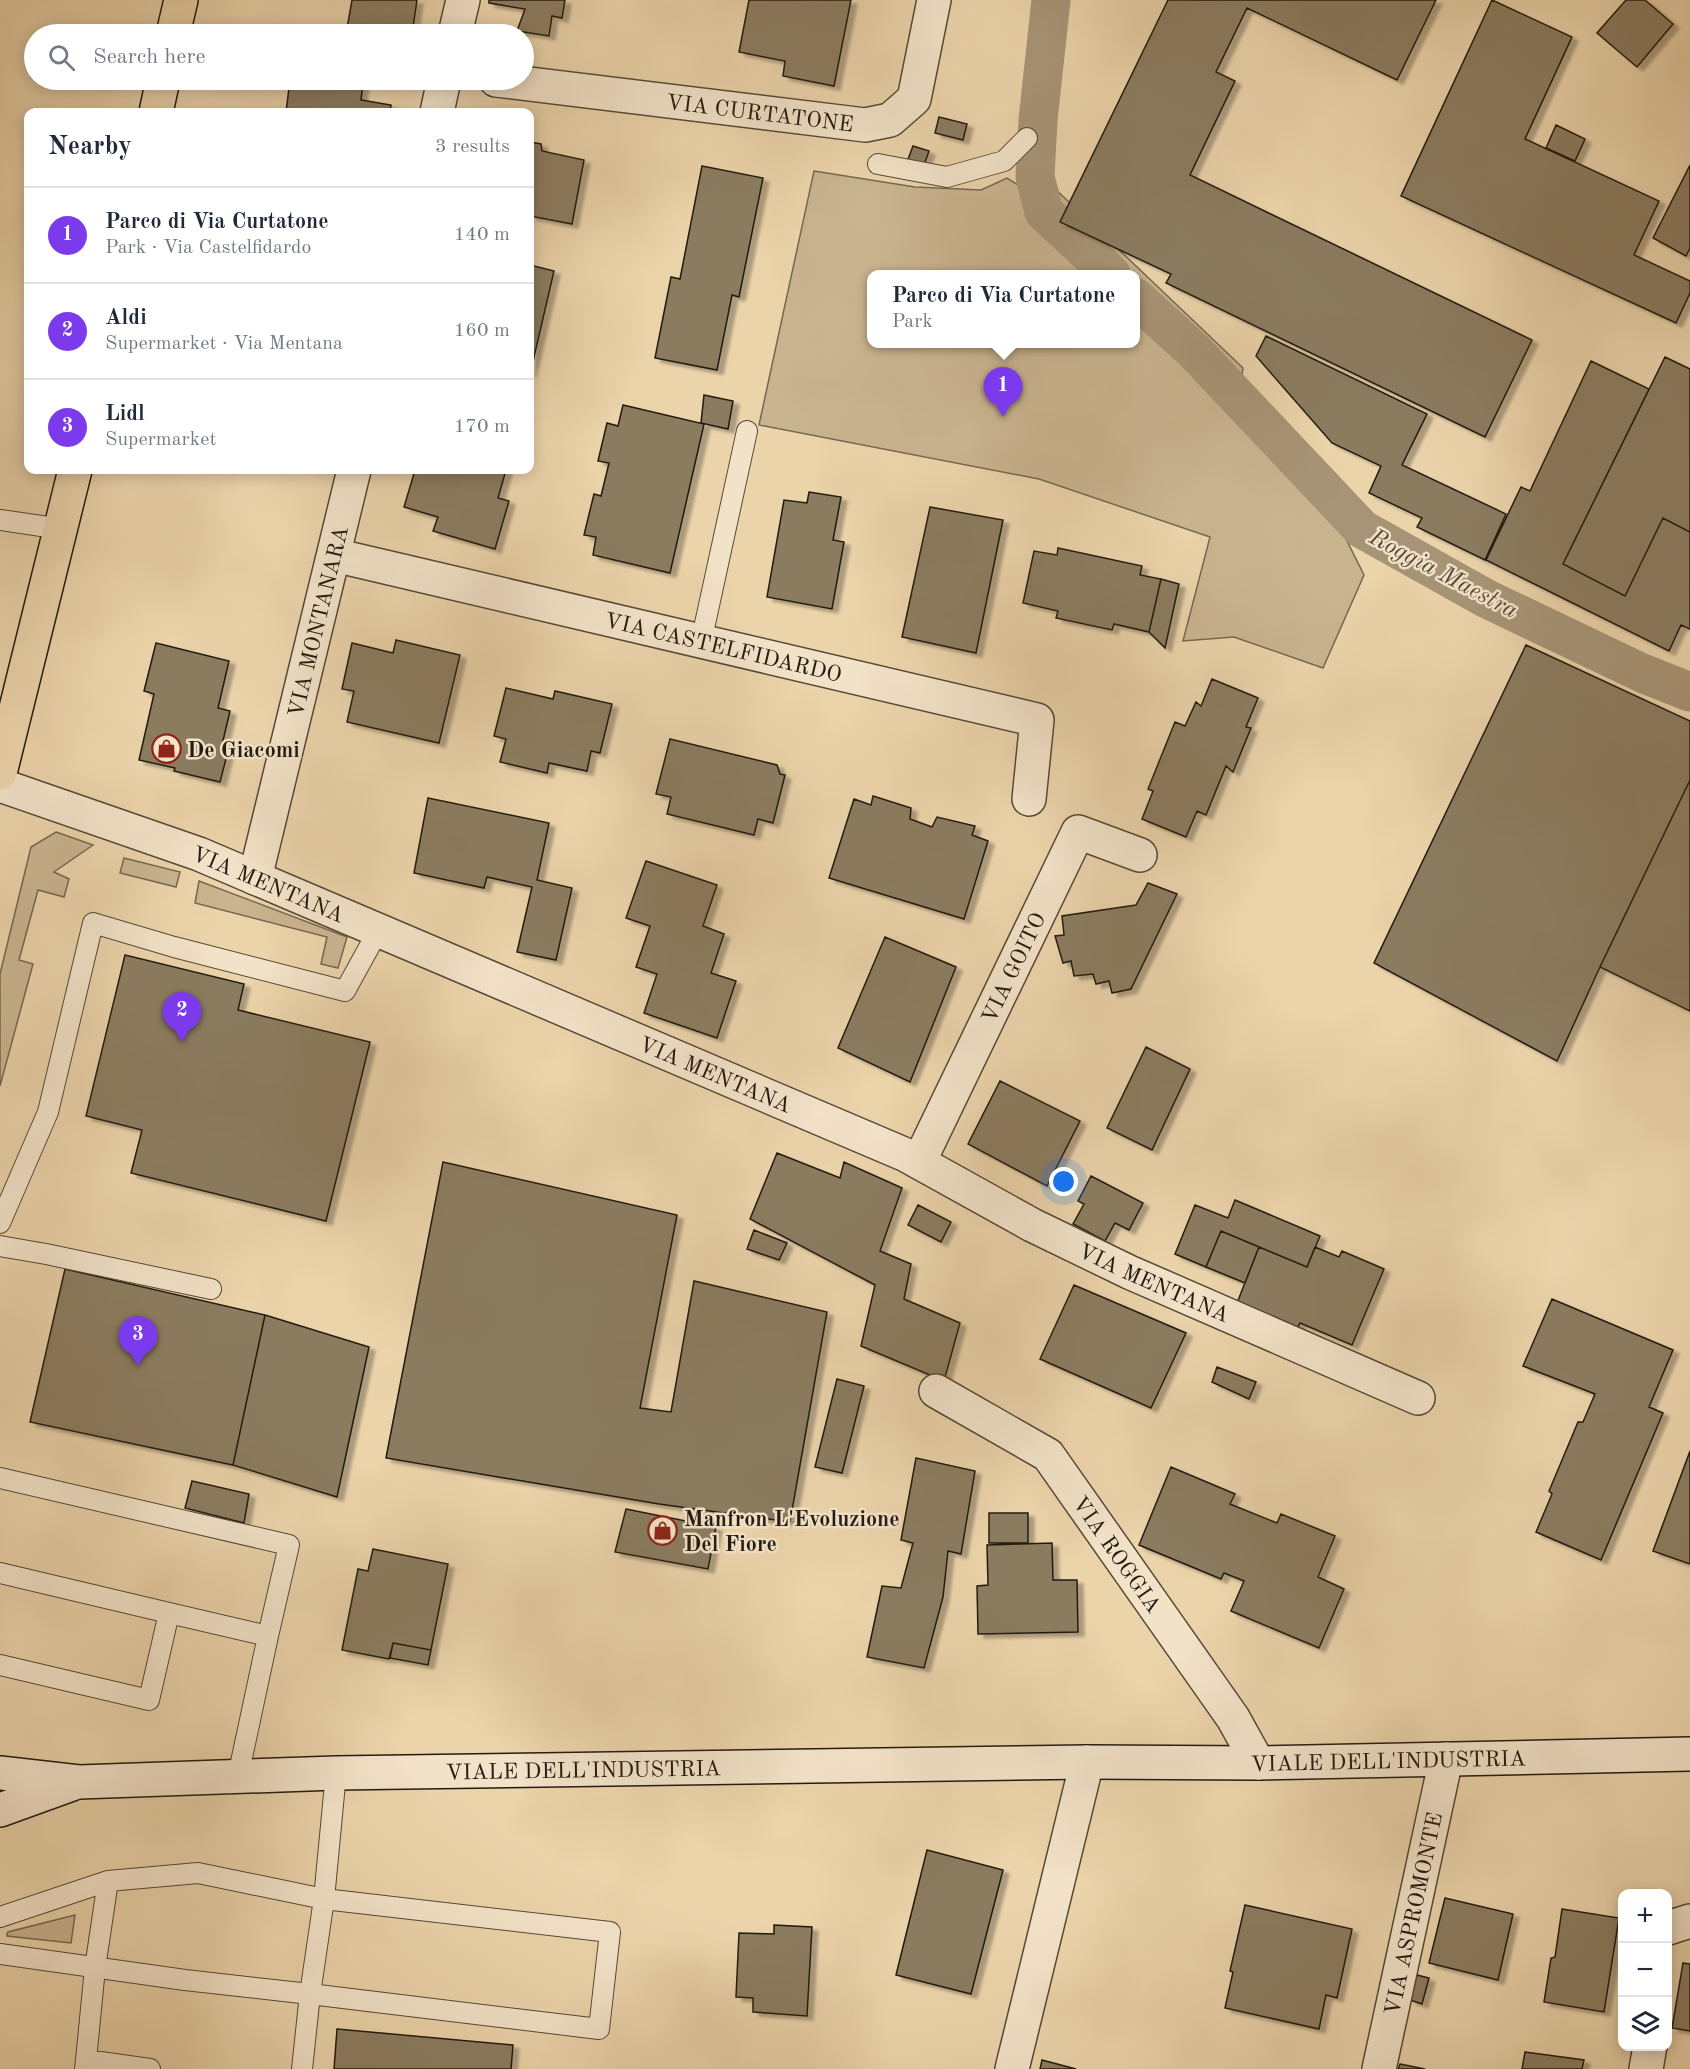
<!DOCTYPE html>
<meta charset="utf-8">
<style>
body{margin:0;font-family:"Old Standard TT",serif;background:#f2f2f3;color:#1f2937}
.controls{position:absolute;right:18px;bottom:18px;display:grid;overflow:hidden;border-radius:12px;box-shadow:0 3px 15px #0003}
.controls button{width:54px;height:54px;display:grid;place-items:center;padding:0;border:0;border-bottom:2px solid #e0e1e3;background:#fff;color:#1f2937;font:30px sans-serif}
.you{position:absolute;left:1064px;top:1182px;width:21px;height:21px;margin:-15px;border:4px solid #fff;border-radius:50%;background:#1a73e8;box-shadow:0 0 0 9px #1a73e833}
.badge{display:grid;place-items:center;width:39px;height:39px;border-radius:50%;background:#7c3aed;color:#fff;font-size:20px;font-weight:700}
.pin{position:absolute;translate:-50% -50px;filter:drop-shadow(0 2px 3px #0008)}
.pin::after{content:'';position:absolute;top:32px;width:21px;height:18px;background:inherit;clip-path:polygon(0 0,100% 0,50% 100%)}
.popup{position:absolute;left:867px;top:270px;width:273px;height:78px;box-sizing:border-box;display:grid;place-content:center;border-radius:12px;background:#fff;filter:drop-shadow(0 2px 4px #0005);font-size:20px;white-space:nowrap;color:#747a83}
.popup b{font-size:22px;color:#1f2937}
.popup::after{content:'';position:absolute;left:50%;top:100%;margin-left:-12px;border:12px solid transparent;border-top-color:#fff}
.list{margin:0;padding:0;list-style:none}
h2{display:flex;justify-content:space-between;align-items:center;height:78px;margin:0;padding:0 24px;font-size:26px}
h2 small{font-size:20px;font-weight:400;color:#747a83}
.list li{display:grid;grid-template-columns:39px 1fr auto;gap:18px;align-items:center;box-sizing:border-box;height:96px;padding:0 24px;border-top:2px solid #e0e1e3}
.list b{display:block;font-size:22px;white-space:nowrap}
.list p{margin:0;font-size:20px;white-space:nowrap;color:#747a83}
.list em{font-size:20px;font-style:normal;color:#747a83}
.icon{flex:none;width:33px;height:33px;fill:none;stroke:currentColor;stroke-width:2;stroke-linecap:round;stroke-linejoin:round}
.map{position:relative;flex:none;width:1690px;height:2069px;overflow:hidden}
.search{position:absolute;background:#fff;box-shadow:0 3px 15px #0003;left:24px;top:24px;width:510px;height:66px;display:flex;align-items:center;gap:15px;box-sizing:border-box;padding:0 21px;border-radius:33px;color:#747a83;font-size:22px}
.panel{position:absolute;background:#fff;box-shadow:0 3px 15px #0003;left:24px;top:108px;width:510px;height:366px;border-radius:12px}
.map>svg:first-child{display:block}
.green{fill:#c9b490;stroke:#766850;stroke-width:1.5;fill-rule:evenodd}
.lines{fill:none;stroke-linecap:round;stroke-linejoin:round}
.canal{stroke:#a79476;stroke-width:39}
.building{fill:#8b7b61;stroke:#231b11;stroke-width:1.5;filter:url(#shadow)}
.lane-casing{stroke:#554937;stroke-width:22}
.street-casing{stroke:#554937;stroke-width:36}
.secondary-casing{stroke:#231b11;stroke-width:36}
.primary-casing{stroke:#231b11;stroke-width:36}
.lane{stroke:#f2e2c8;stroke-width:20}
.street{stroke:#f2e2c8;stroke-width:33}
.secondary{stroke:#f2e2c8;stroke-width:33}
.primary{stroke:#ebd3aa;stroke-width:33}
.labels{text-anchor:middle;stroke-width:5;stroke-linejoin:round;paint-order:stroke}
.street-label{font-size:22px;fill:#231b11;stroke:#f2e2c8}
.poi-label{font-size:22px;font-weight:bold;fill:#231b11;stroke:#f2e2c8;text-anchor:start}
.water-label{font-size:24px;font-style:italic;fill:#584b39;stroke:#f2e2c8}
</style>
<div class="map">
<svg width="1690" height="2069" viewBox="0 0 1690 2069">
<defs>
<filter id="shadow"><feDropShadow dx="6" dy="4" stdDeviation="1.5" flood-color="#0004"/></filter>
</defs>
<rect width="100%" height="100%" fill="#ebd3aa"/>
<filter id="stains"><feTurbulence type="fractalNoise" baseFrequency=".00333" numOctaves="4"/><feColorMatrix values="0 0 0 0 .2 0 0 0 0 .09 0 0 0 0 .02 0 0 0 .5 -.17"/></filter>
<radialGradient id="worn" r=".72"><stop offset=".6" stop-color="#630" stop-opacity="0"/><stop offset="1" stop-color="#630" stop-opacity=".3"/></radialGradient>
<path class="green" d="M 814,171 L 915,187 L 981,190 L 1007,178 L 1036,196 L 1051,185 L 1243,368 L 1237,408 L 1328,503 L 1364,575 L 1323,668 L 1234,637 L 1183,641 L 1210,537 L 1039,479 L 759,425 ZM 871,274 L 1135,274 L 1135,344 L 871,344 Z
M 56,832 L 93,845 L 54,872 L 69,879 L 64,897 L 38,890 L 19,960 L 33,964 L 0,1086 L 0,974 L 31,847 Z
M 124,858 L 180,872 L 176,887 L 120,873 Z
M 199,881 L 347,937 L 338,968 L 321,964 L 327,937 L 195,903 Z
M 75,1915 L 71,1943 L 7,1936 L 7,1934 L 8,1932 Z"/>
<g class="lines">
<path class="canal" d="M 1051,0 L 1038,120 L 1035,177 L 1044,212 L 1111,274
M 1135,297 L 1194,351 L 1362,529 L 1487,599 L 1642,673 L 1690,692"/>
</g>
<path class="building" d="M 352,0 L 417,0 L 412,34 L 346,34 Z
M 489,0 L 565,0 L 562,18 L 552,16 L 549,36 L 517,31 L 525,9 L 489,3 Z
M 749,0 L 851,0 L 834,86 L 783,76 L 785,61 L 739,52 Z
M 1168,0 L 1436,0 L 1397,80 L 1247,8 L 1216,72 L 1235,81 L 1190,175 L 1532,340 L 1485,437 L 1166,283 L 1171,274 L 1060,222 Z
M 1492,0 L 1572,37 L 1525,139 L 1659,201 L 1634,255 L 1690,281 L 1690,293 L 1676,323 L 1401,196 Z
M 1626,0 L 1645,0 L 1673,24 L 1637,67 L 1597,33 Z
M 290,80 L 339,80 L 363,83 L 361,100 L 391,105 L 390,112 L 286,112 Z
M 939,117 L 967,124 L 963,140 L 935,133 Z
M 1556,125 L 1585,139 L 1575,161 L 1546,148 Z
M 530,142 L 541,144 L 542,151 L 584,160 L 572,224 L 530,216 Z
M 913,146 L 929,151 L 923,168 L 907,162 Z
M 1690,165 L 1690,248 L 1686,256 L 1653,238 Z
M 702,166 L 763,178 L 739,297 L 732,295 L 717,370 L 655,358 L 671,277 L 680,279 Z
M 530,265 L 554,271 L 530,374 Z
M 1266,336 L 1427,414 L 1402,465 L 1506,514 L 1485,560 L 1417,527 L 1422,518 L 1369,493 L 1381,466 L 1332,443 L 1256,356 Z
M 1665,357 L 1690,369 L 1690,532 L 1663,518 L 1625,596 L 1563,564 Z
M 1591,361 L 1649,389 L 1563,564 L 1625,596 L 1663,518 L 1690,532 L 1690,629 L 1681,625 L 1669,651 L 1486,560 L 1521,487 L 1530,491 Z
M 704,395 L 733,401 L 728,429 L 701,423 Z
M 623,405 L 704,424 L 670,573 L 593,555 L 596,537 L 584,535 L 594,494 L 601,496 L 609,463 L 598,461 L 607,423 L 618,426 Z
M 415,470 L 506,470 L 498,498 L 509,501 L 495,549 L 433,531 L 438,517 L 404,507 Z
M 809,492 L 841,497 L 833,540 L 844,542 L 832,609 L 767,597 L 784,500 L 807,503 Z
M 930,507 L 1003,520 L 976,653 L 902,637 Z
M 1058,548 L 1142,566 L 1140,575 L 1161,579 L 1149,632 L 1114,624 L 1112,630 L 1056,618 L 1058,611 L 1023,603 L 1034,551 L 1057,555 Z
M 1161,579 L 1179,584 L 1165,648 L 1149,632 Z
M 396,640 L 460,655 L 439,743 L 347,722 L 354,691 L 342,689 L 352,643 L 393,653 Z
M 156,643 L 229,661 L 218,708 L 230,711 L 221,749 L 228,751 L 220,782 L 174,771 L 175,768 L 139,760 L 154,694 L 144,691 Z
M 1526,645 L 1690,721 L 1690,780 L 1600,967 L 1557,1061 L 1374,963 Z
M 1212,679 L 1258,698 L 1246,727 L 1251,728 L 1233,772 L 1226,766 L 1206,815 L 1197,811 L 1186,837 L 1142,819 L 1153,791 L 1148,789 L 1175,722 L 1185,726 L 1196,702 L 1201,706 Z
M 506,688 L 553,699 L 555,691 L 612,704 L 600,753 L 591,751 L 587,771 L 549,763 L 547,773 L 500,762 L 506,739 L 494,736 Z
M 670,739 L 777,765 L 780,774 L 785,775 L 773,823 L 758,819 L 754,835 L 667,814 L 671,797 L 656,794 Z
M 1690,780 L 1690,1011 L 1600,967 Z
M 873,796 L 911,808 L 910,819 L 932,827 L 937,817 L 975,826 L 972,835 L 988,841 L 964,919 L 829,878 L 854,799 L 871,805 Z
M 428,798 L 549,823 L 537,880 L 572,888 L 556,960 L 517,952 L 532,887 L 487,877 L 484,888 L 414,873 Z
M 646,861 L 717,885 L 703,926 L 724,934 L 711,973 L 736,981 L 717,1038 L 644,1013 L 657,974 L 636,967 L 650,926 L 626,918 Z
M 1148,883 L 1177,894 L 1131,989 L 1112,993 L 1109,981 L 1096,984 L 1093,974 L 1074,976 L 1071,961 L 1063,963 L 1055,936 L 1064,935 L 1062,916 L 1136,905 Z
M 885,937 L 956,967 L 910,1082 L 838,1048 Z
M 125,955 L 244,984 L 238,1010 L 370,1042 L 326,1221 L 131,1173 L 142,1130 L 86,1116 Z
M 1146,1047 L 1190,1069 L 1152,1150 L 1107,1128 Z
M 1000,1081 L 1080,1121 L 1047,1186 L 968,1144 Z
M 777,1153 L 840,1178 L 844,1162 L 902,1188 L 880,1251 L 911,1264 L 904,1299 L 960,1323 L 944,1381 L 861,1346 L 875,1285 L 750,1219 Z
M 443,1162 L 677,1215 L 640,1408 L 671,1412 L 694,1281 L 827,1312 L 790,1522 L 659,1504 L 386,1458 Z
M 1091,1176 L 1143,1203 L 1129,1230 L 1115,1223 L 1105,1241 L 1073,1224 L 1084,1204 L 1078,1201 Z
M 1235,1200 L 1320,1236 L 1307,1267 L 1221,1231 L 1206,1267 L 1175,1254 L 1195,1205 L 1228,1218 Z
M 918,1205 L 951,1222 L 941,1242 L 908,1225 Z
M 754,1230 L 787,1243 L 779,1260 L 747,1249 Z
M 1221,1231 L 1259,1247 L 1245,1283 L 1206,1267 Z
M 1259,1247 L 1307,1267 L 1315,1247 L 1339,1257 L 1342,1251 L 1384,1269 L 1352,1345 L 1300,1323 L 1297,1329 L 1237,1303 Z
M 65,1269 L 265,1315 L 233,1465 L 30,1422 Z
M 1074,1285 L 1186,1333 L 1151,1408 L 1040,1359 Z
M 1552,1299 L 1673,1350 L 1649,1407 L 1663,1413 L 1601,1560 L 1536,1532 L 1552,1494 L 1549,1491 L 1578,1422 L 1583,1422 L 1595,1394 L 1523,1366 Z
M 265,1315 L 369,1347 L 337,1497 L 233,1465 Z
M 1217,1367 L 1256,1382 L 1249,1399 L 1212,1382 Z
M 837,1379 L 864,1386 L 842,1473 L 815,1467 Z
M 1690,1451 L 1690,1564 L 1653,1551 Z
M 916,1458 L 975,1471 L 961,1554 L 948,1551 L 943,1597 L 924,1668 L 867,1657 L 882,1586 L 901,1588 L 913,1543 L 901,1540 Z
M 1171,1467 L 1235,1494 L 1230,1504 L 1277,1523 L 1281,1514 L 1335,1536 L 1318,1577 L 1344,1589 L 1319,1648 L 1231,1611 L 1244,1581 L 1224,1573 L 1221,1579 L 1139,1545 Z
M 192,1481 L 249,1494 L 244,1523 L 185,1508 Z
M 626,1509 L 716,1527 L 708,1569 L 615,1552 Z
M 989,1513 L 1028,1513 L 1028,1543 L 989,1543 Z
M 1052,1543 L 1053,1580 L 1077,1580 L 1078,1632 L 978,1634 L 977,1586 L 988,1585 L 987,1545 Z
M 373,1549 L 448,1564 L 431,1650 L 393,1643 L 389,1659 L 342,1650 L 358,1569 L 368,1571 Z
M 393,1643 L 431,1650 L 428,1665 L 390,1658 Z
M 927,1850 L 1003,1870 L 971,1994 L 896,1975 Z
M 1445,1898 L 1513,1914 L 1498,1980 L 1429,1963 Z
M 1245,1905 L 1352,1929 L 1337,1998 L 1326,1995 L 1319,2029 L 1225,2008 L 1233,1972 L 1230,1971 Z
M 1562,1909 L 1619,1918 L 1604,2012 L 1544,2002 L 1551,1958 L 1555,1957 Z
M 774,1925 L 812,1927 L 807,2016 L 753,2012 L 753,1998 L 736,1997 L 739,1933 L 774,1934 Z
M 1683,1963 L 1690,1964 L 1690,2031 L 1672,2028 Z
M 1417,1975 L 1429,1978 L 1422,2004 L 1410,2000 Z
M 337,2029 L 513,2045 L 511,2069 L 334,2069 Z
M 1525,2052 L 1584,2060 L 1582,2069 L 1522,2069 Z
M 1042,2060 L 1076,2069 L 1040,2069 Z
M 1400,2064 L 1425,2069 L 1398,2069 Z"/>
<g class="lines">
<defs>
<path id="lane" d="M 878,164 L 947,177 L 1004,161 L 1027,138
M 0,520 L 48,527
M 701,642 L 747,431
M 0,1223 L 48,1112 L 93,923 L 174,947 L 345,991 L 378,931
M 0,1246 L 46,1254 L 211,1289
M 0,1478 L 289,1545 L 268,1636
M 0,1573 L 169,1613
M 0,1665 L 149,1700 L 169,1613 L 268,1636 L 238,1776
M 0,1917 L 108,1881 L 198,1873 L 324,1899 L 610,1932 L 599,2029 L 310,1994 L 324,1899 L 336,1773
M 0,1954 L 185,1980 L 310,1994 L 302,2069
M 86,2060 L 95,1968 L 108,1881
M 85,2069 L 86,2060 L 150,2069"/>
<g id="street">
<path d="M 455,34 L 463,0"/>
<path id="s1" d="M 496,80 L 865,125 L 890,120 L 914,99 L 934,0"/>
<path d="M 437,112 L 444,80"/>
<path id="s2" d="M 334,555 L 1037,720 L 1029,799"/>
<path id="s3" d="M 0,785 L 199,854 L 906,1155 L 1032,1225 L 1129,1272 L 1418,1398"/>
<path id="s4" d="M 255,878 L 354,470"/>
<path id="s5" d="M 919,1162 L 1078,832 L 1140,855"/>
<path id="s6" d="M 936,1391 L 1048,1455 L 1233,1718 L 1258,1763"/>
<path d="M 1668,1928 L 1690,1921"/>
<path d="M 1012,2069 L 1087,1762"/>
<path id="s7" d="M 1379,2069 L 1446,1759"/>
<path d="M 1646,2069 L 1650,2046"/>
</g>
<g id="secondary">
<path id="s8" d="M 0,1773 L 79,1782 L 336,1773 L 1087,1762 L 1258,1763 L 1690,1754"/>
<path d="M 0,1810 L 72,1784"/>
</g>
<path id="primary" d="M 173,34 L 181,0
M 156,112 L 163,80
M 0,773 L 75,470"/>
</defs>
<use href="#lane" class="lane-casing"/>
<use href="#street" class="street-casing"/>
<use href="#secondary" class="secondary-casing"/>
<use href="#primary" class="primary-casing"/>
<use href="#lane" class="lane"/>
<use href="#street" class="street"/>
<use href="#secondary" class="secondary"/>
<use href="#primary" class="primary"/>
</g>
<defs>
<symbol id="shop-ring" viewBox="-11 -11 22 22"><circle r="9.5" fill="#f2e2c8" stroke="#8f2418" stroke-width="1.5"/><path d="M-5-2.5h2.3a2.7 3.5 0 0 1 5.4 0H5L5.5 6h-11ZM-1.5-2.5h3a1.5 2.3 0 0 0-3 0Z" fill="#8f2418"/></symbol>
</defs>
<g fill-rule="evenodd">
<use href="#shop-ring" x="150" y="732" width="33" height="33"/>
<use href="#shop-ring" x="646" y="1514" width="33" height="33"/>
</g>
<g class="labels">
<g class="street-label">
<text dy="8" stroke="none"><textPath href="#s1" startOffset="266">VIA CURTATONE</textPath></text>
<text dy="8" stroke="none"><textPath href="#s4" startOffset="264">VIA MONTANARA</textPath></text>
<text dy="8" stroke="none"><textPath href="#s2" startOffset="400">VIA CASTELFIDARDO</textPath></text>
<text dy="8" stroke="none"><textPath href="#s3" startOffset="286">VIA MENTANA</textPath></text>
<text dy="8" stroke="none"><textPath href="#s5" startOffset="216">VIA GOITO</textPath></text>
<text dy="8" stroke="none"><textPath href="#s3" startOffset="772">VIA MENTANA</textPath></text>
<text dy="8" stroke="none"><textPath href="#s3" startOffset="1258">VIA MENTANA</textPath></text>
<text dy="8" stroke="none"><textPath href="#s6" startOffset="250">VIA ROGGIA</textPath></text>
<text dy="8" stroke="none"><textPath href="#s8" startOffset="1389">VIALE DELL'INDUSTRIA</textPath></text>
<text dy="8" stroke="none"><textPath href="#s8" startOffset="584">VIALE DELL'INDUSTRIA</textPath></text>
<text dy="8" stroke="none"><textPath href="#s7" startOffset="159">VIA ASPROMONTE</textPath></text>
</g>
<g class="poi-label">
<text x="187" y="757">De Giacomi</text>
<text x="684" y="1526">Manfron L'Evoluzione<tspan x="684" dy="25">Del Fiore</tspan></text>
</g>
<g class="water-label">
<text transform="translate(1444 573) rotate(28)" y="8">Roggia Maestra</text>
</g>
</g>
<rect width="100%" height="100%" filter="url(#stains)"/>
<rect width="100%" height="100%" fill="url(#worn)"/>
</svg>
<div class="controls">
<button>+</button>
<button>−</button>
<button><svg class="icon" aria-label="layers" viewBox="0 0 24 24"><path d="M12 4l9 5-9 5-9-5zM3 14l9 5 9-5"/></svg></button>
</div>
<div class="you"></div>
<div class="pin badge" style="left:1003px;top:417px">1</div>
<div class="popup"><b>Parco di Via Curtatone</b>Park</div>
<div class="pin badge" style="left:182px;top:1042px">2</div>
<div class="pin badge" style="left:138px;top:1366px">3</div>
<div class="search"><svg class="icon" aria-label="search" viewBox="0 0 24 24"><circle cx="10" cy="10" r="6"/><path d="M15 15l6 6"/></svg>Search here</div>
<section class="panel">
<h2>Nearby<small>3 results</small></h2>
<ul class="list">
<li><span class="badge">1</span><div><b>Parco di Via Curtatone</b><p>Park · Via Castelfidardo</p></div><em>140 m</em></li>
<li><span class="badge">2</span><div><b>Aldi</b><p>Supermarket · Via Mentana</p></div><em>160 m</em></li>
<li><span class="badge">3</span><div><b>Lidl</b><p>Supermarket</p></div><em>170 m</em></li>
</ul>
</section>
</div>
